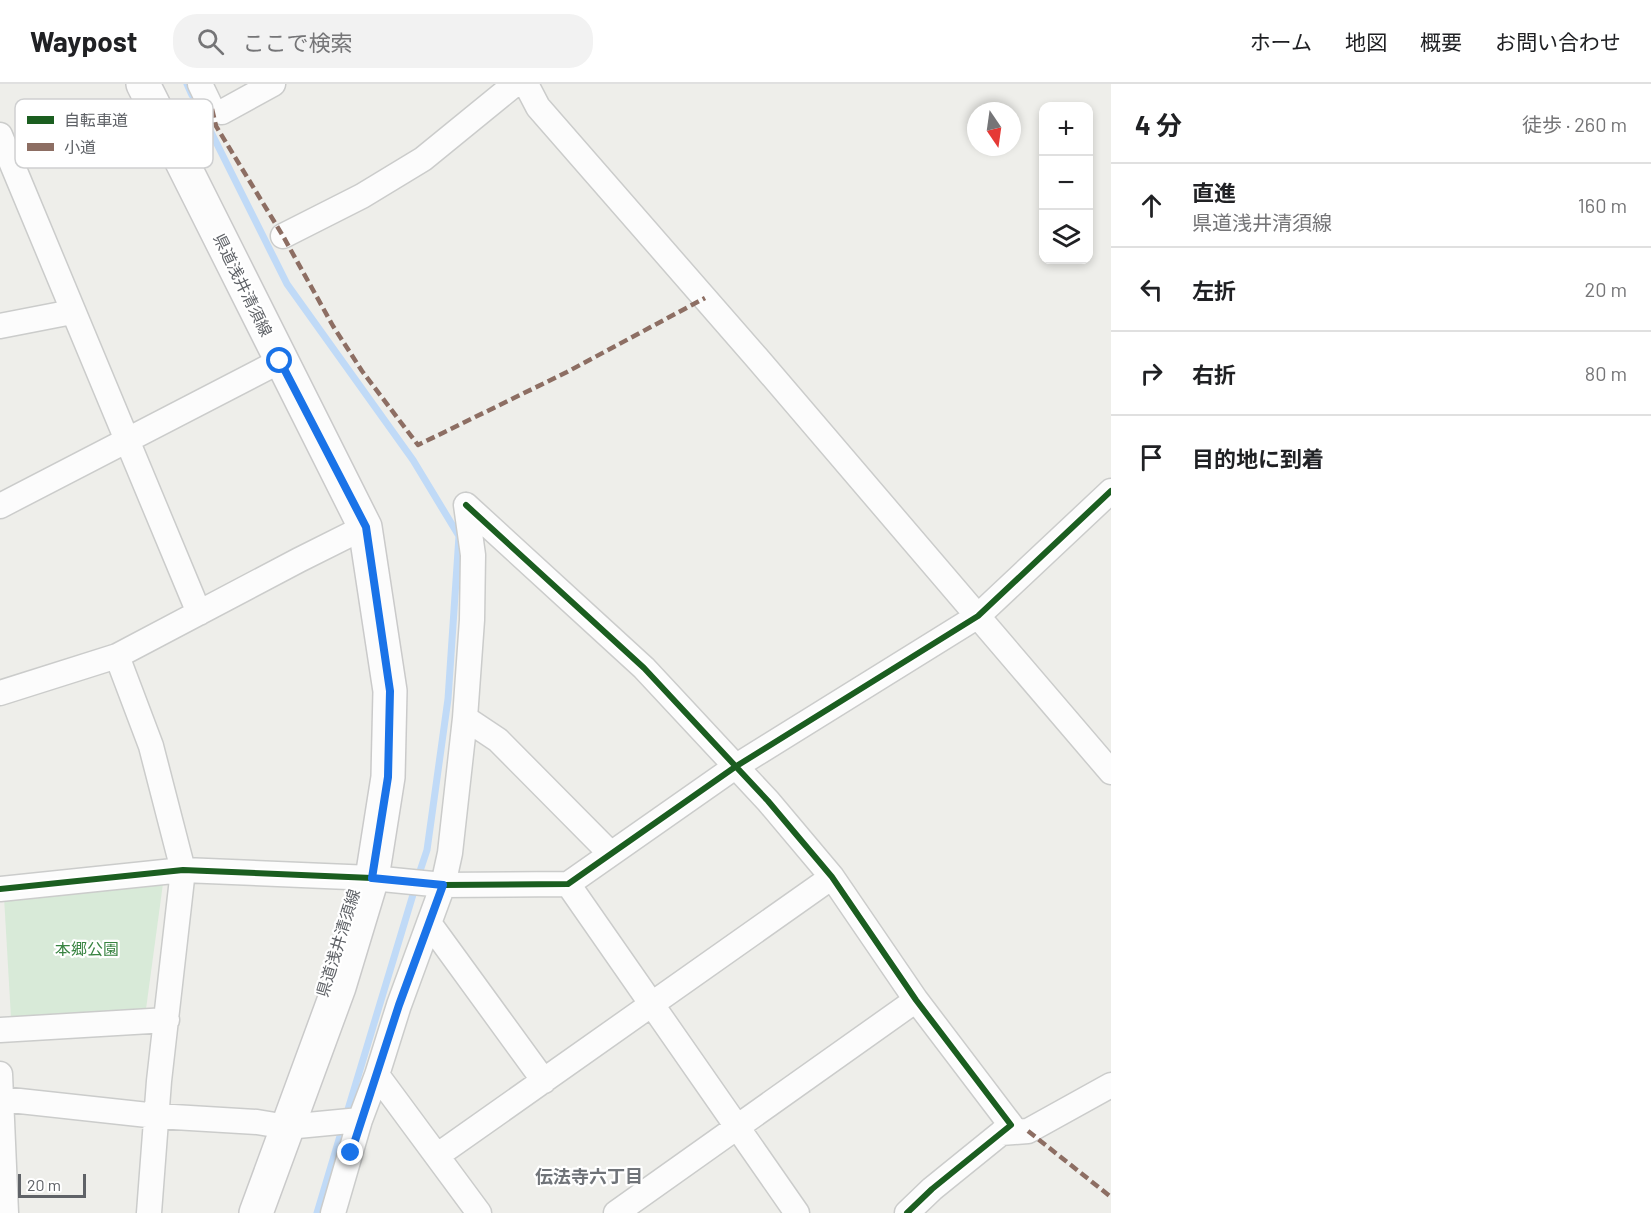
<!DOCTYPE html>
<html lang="ja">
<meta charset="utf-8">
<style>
body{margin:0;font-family:Barlow,"Noto Sans JP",sans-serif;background:#f2f2f2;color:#202124}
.controls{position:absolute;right:18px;top:18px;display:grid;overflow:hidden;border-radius:12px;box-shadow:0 3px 9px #0003}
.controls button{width:54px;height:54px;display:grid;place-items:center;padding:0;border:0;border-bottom:2px solid #e0e0e0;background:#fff;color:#202124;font:30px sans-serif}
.compass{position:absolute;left:967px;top:18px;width:54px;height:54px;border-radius:50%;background:#fff;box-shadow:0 3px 9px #0003;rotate:167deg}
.scale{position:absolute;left:18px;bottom:15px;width:68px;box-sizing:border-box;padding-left:6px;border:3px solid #5f6267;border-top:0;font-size:16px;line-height:21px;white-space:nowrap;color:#5f6267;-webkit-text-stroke:4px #fff;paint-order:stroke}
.stop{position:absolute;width:18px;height:18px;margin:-14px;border:4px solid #1a73e8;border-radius:50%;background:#fff}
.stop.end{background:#1a73e8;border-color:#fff;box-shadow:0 2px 6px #0008}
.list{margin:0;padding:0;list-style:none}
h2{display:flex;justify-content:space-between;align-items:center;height:78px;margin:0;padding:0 24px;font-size:26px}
h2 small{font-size:20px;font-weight:400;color:#757577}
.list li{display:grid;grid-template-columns:39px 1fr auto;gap:18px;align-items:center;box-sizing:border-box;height:84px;padding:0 24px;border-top:2px solid #e0e0e0}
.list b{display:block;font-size:22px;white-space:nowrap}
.list p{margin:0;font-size:20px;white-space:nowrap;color:#757577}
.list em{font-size:20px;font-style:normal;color:#757577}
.icon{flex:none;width:33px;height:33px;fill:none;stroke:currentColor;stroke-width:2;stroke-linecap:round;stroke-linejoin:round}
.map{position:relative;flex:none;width:1111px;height:1129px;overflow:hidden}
header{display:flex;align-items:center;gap:36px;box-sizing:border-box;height:84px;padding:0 30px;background:#fff;border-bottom:2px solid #e0e0e0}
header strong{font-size:28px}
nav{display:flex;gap:33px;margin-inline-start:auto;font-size:21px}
.search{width:420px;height:54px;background:#f2f2f2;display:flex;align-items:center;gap:15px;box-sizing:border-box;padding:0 21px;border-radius:24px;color:#757577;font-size:22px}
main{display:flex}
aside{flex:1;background:#fff}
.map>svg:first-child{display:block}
.green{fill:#d8ead8}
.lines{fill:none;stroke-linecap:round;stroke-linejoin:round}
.stream{stroke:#c0daf7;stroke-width:7}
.street-casing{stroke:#cbcccb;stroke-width:27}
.secondary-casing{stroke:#cacaca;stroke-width:36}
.street{stroke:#fcfcfc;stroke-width:24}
.secondary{stroke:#fcfcfc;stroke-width:33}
.quiet{stroke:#8d6e63;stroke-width:4.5;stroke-dasharray:9 4.5;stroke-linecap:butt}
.cycleway-casing{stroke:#fff;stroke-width:10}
.cycleway{stroke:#1b5e20;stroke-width:6}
.route{stroke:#1a73e8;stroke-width:8}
.labels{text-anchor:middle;stroke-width:4.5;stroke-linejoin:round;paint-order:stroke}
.street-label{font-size:16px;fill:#5f6267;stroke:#fff}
.park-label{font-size:16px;fill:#398442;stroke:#fff}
.neighbourhood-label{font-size:18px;font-weight:bold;fill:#707479;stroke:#fff}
.key{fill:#fff;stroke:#cfd0d1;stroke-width:1.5}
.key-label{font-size:16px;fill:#5f6267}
</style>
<header>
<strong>Waypost</strong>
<div class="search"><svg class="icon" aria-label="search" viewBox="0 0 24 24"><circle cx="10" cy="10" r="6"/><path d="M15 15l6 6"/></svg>ここで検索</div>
<nav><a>ホーム</a><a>地図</a><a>概要</a><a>お問い合わせ</a></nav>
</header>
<main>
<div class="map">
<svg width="1111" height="1129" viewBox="0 0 1111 1129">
<rect width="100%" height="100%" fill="#eeeeea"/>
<path class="green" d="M 164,792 L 146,925 L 11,934 L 4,813 Z"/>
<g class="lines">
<path class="stream" d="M 187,0 L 192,11
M 199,24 L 287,200 L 413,376 L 459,452 L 448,615 L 427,766 L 418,793
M 346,1032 L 415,804
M 317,1129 L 343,1042"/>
<defs>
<path id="street" d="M 200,0 L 212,25 L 222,28 L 273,0
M 526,0 L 538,23 L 757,274 L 1111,688
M 0,51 L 199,529
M 283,152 L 362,112 L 423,75 L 515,0
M 0,242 L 72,228
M 466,421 L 644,584 L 768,717 L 832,793 L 916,916 L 1011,1041 L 932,1105 L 907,1129
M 0,422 L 280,277
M 117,572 L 151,662 L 183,786 L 159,997 L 149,1129
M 0,609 L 117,572 L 299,476 L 365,443
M 465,634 L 498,656 L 610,769
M 568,800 L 797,1129
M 0,805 L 183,786 L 372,794 L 443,801 L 568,800 L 735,683 L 978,532 L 1111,407
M 429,839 L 544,997
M 0,946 L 167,936
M 0,990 L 6,1129
M 377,991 L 479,1129
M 1,1015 L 157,1032 L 257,1038 L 287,1043 L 360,1036
M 1001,1049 L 1028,1047 L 1111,1001
M 438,1071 L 832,793
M 333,1129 L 360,1036 L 377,991 L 399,921 L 443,801 L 450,769 L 465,634 L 472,536 L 473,471 L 466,421
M 616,1129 L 916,916"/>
<path id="secondary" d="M 143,0 L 365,443 L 390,607 L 388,693 L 372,794 L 339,903 L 256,1129"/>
</defs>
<use href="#street" class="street-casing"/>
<use href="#secondary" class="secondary-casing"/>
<use href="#street" class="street"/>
<use href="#secondary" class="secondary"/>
<path class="quiet" d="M 212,25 L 216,42 L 283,152 L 333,242 L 362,287 L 418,361 L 567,288 L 705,214
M 1028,1047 L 1111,1113"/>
<defs>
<path id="cycleway" d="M 466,421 L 644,584 L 768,717 L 832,793 L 916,916 L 1011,1041 L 932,1105 L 907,1129
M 0,805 L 183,786 L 372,794 L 443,801 L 568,800 L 735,683 L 978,532 L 1111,407"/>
</defs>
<use href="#cycleway" class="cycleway-casing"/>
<use href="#cycleway" class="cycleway"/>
</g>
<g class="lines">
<path class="route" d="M 280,277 L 366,443 L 390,607 L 388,693 L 372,794 L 443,801 L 399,921 L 351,1069"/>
</g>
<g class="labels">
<g class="street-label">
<text transform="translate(243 201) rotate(64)" y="6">県道浅井清須線</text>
<text transform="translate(338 859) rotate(-73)" y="6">県道浅井清須線</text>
</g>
<g class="park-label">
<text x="87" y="871">本郷公園</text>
</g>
<g class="neighbourhood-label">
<text x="589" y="1099">伝法寺六丁目</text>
</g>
</g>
<rect x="15" y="15" width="198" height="69" rx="9" class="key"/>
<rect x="27" y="32" width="27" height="8" fill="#1b5e20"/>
<rect x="27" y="59" width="27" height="8" fill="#8d6e63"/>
<g class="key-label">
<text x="64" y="42">自転車道</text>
<text x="64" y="69">小道</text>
</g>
</svg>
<div class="controls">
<button>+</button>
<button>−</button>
<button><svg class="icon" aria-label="layers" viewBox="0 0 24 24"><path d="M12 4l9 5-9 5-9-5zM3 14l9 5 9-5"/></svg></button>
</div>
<svg class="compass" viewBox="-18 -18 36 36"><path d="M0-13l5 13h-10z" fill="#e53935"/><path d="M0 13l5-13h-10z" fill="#757577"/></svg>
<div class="scale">20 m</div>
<div class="stop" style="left:280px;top:277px"></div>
<div class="stop end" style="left:351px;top:1069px"></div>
</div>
<aside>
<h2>4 分<small>徒歩 · 260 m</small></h2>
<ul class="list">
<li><svg class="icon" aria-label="ahead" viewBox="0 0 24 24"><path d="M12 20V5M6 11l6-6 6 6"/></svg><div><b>直進</b><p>県道浅井清須線</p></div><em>160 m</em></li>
<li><svg class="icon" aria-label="left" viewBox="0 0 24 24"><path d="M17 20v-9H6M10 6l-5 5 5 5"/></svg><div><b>左折</b></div><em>20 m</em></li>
<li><svg class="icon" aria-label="right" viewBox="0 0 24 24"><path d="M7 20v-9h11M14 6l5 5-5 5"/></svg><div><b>右折</b></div><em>80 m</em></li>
<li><svg class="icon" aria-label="arrive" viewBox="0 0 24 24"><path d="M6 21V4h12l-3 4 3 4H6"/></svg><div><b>目的地に到着</b></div></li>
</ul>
</aside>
</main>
